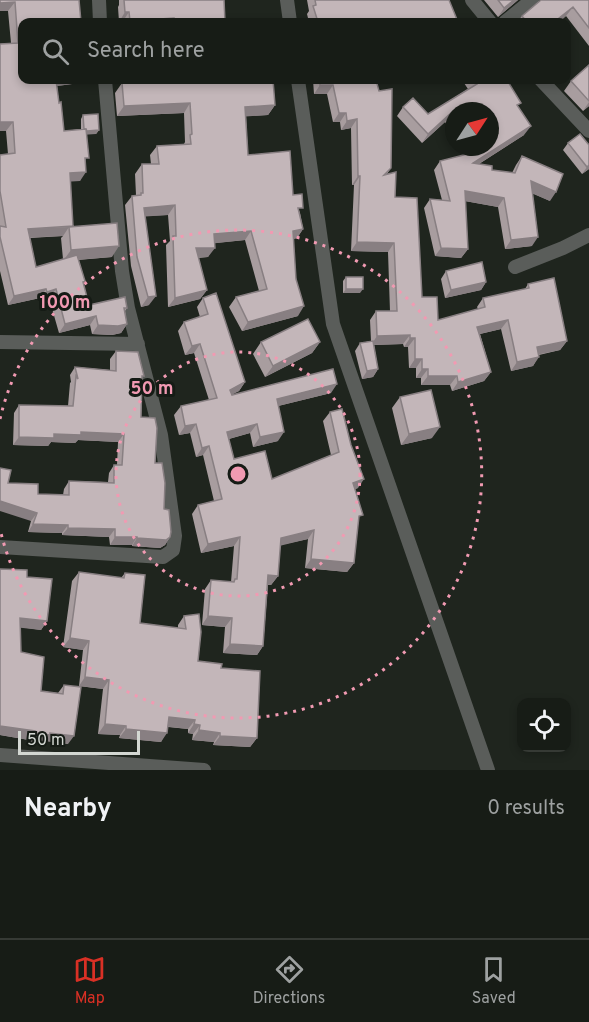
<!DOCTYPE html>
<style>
body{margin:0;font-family:Overpass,sans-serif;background:#242923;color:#f1f3f6}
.controls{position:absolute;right:18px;bottom:18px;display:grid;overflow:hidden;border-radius:12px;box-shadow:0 3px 9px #0003}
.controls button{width:54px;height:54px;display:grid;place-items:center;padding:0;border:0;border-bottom:2px solid #363a35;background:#171c16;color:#f1f3f6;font:30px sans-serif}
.compass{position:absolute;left:445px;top:102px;width:54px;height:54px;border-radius:50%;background:#171c16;box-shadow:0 3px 9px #0003;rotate:54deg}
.scale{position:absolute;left:18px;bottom:15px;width:122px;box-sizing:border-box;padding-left:6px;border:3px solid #d3d7d2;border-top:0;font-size:16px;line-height:21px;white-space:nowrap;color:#d3d7d2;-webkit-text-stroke:4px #151b15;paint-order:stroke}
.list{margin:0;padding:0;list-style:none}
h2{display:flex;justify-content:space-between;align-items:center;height:78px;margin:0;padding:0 24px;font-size:26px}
h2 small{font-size:20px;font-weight:400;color:#9ea1a1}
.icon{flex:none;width:33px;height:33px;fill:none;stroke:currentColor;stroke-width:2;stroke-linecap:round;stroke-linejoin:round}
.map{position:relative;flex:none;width:589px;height:770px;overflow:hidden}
.search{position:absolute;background:#171c16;box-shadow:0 3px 9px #0003;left:18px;right:18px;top:18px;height:66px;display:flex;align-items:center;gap:15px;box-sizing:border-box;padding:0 21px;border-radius:12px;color:#9ea1a1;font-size:22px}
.sheet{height:168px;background:#171c16}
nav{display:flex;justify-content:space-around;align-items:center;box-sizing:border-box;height:84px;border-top:2px solid #363a35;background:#171c16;font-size:16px;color:#9ea1a1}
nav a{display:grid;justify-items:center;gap:3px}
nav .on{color:#d93025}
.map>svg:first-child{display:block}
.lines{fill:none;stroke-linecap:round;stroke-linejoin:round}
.minor{stroke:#5a5d5a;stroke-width:14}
.wall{fill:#a89d9f;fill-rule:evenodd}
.shaded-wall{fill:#887f82}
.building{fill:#c3b6b9;stroke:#887f82;stroke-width:1.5}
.ring{fill:none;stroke:#f19ab2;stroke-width:3;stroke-dasharray:3 6}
.centre{fill:#f19ab2;stroke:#151b15;stroke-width:3}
.ring-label{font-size:18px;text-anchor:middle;font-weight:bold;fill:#f19ab2;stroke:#151b15;stroke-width:6;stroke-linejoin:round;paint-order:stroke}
</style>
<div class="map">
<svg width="589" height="770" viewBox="0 0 589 770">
<rect width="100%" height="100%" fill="#1f251e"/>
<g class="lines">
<path class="minor" d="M 99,0 L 100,22
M 287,0 L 290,22
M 472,0 L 490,22
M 505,22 L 532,0
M 298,80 L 333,324 L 488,770
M 541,80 L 589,131
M 515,267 L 563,248 L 589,235
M 0,342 L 138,344
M 0,547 L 163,557 L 173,550 L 175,536 L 161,435 L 128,308 L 122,271 L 105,80
M 0,755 L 204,770"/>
</g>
<path class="wall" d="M 0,0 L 79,0 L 22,22 L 72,84 L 57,86 L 59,103 L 64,131 L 81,129 L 81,119 L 83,115 L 99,130 L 96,134 L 87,134 L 85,164 L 80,181 L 70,181 L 73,226 L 112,257 L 78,260 L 85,281 L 83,283 L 89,305 L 127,308 L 125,311 L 127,324 L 121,333 L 112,335 L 92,334 L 90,325 L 59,333 L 49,298 L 40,301 L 40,298 L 8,305 L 0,271 L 0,155 L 8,154 L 6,131 L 0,131 L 0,44 L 11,43 L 8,11 L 0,11 ZM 63,236 L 61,238 L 63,259 L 36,267 L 30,238 Z
M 119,0 L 224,0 L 225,22 L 123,22 L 123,21 L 119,22 L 118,7 L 119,5 Z
M 307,0 L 449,0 L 458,22 L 309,22 L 307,14 L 309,11 Z
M 484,0 L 518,0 L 498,17 Z
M 589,0 L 589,46 L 566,16 L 559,22 L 517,22 L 522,16 Z
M 589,65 L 589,106 L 583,111 L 564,91 L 571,81 Z
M 134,80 L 275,105 L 268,115 L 246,116 L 248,155 L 293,195 L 300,213 L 303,229 L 297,238 L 293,239 L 298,316 L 242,331 L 229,307 L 236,297 L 259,291 L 245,240 L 215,243 L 208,257 L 198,258 L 207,290 L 200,299 L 168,307 L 166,245 L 170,241 L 168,215 L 145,216 L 149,305 L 141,307 L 131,266 L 125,205 L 132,196 L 136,195 L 135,174 L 142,164 L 151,164 L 150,155 L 157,146 L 184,144 L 185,142 L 184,113 L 117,116 L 115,93 L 122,83 L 132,83 Z
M 313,80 L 376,80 L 391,168 L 387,174 L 395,197 L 422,297 L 438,320 L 478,309 L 477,307 L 483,298 L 525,289 L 528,284 L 567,341 L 560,350 L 539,355 L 533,366 L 511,371 L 501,329 L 480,334 L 491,372 L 484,381 L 452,391 L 450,385 L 421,385 L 421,378 L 416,378 L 416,368 L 409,368 L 408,347 L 404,347 L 403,344 L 374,345 L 378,369 L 373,377 L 362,379 L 355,351 L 360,343 L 371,341 L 370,320 L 376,311 L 390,311 L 388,252 L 351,251 L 354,185 L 352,185 L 351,128 L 341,130 L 340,122 L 333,122 L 327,94 L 314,94 Z
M 462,80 L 507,80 L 518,106 L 524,135 L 479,164 L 492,170 L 512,173 L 516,165 L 522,156 L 550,201 L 532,193 L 532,246 L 505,249 L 498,207 L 465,201 L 468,249 L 461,258 L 435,256 L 424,208 L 430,199 L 442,200 L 434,170 L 440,161 L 477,152 L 474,147 L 490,147 L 490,111 L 454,111 L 454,137 L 445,122 L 422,143 L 397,116 L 403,107 L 428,114 L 468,89 Z
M 568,143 L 589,145 L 589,169 L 582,174 L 563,150 Z
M 446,271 L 486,282 L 481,290 L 445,298 L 441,279 Z
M 346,277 L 360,293 L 343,293 L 343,281 Z
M 203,298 L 245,382 L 239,391 L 232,394 L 331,393 L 278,406 L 278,441 L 253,447 L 250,433 L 229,439 L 234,459 L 272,479 L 331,455 L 323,421 L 330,412 L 358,488 L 355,489 L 358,522 L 354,563 L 347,572 L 305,568 L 308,539 L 280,545 L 278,576 L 271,585 L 268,585 L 263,646 L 257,655 L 223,653 L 225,627 L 202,625 L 205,589 L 211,580 L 231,582 L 234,546 L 201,553 L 192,514 L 198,505 L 214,501 L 203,455 L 196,457 L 190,433 L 179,435 L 174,415 L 181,406 L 209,400 L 194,353 L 185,355 L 178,331 L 184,322 L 200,317 L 197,307 Z
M 261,342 L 320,342 L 312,353 L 265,377 L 253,354 Z
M 116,351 L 142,379 L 141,417 L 155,463 L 164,509 L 170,537 L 165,545 L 160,548 L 132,546 L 132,545 L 110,545 L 109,537 L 62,535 L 62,533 L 28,532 L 31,521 L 8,483 L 38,494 L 63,495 L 64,489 L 69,481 L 108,482 L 109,473 L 114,465 L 117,465 L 118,442 L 78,440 L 75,443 L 51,442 L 48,446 L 13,445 L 14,413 L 19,405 L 68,406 L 70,383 L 71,382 L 70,375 L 75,367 L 110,370 L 110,359 Z
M 400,397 L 432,438 L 401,445 L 392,408 Z
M 0,569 L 27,577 L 47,621 L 41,630 L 20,627 L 21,652 L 41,691 L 58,693 L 64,685 L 68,744 L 46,741 L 44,744 L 29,742 L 29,740 L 0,735 Z
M 79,572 L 121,578 L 125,573 L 140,623 L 178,628 L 178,625 L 184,616 L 198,661 L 221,668 L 257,738 L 250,747 L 213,745 L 214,742 L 192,740 L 193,734 L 188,733 L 188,729 L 168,727 L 161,742 L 119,738 L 120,735 L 98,734 L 103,689 L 79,686 L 83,650 L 63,647 L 72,581 Z"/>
<path class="shaded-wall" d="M 514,0 L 518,0 L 498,17 L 504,8 Z
M 15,2 L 8,11 L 0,11 L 0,3 Z
M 573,7 L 566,16 L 559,22 L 554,22 Z
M 125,12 L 129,12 L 123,21 L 119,22 Z
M 174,18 L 170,22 L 129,22 L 130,21 Z
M 55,80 L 75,80 L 72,84 L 50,87 Z
M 320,85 L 333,85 L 327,94 L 314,94 Z
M 589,102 L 589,106 L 583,111 Z
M 190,103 L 184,113 L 117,116 L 124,106 Z
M 275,105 L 268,115 L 239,117 L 245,107 Z
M 339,113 L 346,113 L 340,122 L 333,122 Z
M 451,113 L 445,122 L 422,143 L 428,134 Z
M 357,119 L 351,128 L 341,130 L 347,121 Z
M 0,122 L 13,122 L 6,131 L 0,131 Z
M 531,126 L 524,135 L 466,172 L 473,163 Z
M 99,130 L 96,134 L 81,135 L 84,131 Z
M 589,165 L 589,169 L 582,174 L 587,167 Z
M 86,172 L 80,181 L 63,182 L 70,173 Z
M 358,176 L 360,176 L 354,185 L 352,185 Z
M 531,181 L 556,192 L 550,201 L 524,190 Z
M 465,191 L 504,198 L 498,207 L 459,200 Z
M 175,205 L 168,215 L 138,217 L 144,208 Z
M 69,227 L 63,236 L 21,238 L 28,229 Z
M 303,229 L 297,238 L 286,241 L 293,231 Z
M 251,231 L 245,240 L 208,244 L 214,234 Z
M 538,237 L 532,246 L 505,249 L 511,240 Z
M 357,242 L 394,243 L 388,252 L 351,251 Z
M 119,246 L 112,257 L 63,261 L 71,250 Z
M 196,248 L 215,248 L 208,257 L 189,258 Z
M 441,248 L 468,249 L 461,258 L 435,256 Z
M 486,282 L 481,290 L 445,298 L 451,290 Z
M 46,289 L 40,298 L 8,305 L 14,296 Z
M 56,289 L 49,298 L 40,301 L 47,292 Z
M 346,289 L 363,289 L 360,293 L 343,293 Z
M 207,290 L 200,299 L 168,307 L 175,298 Z
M 156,296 L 149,305 L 141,307 L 148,297 Z
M 304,306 L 298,316 L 242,331 L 248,322 Z
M 96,316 L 90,325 L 59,333 L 65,324 Z
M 508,320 L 501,329 L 471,336 L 477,327 Z
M 127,324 L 121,333 L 112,335 L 92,334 L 98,325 Z
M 410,335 L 403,344 L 371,345 L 377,336 Z
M 410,338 L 415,338 L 408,347 L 404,347 Z
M 567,341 L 560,350 L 531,356 L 537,347 Z
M 320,342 L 312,353 L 265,377 L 273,366 Z
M 200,344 L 194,353 L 185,355 L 192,346 Z
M 539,357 L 533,366 L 511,371 L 517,362 Z
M 415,359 L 422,359 L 416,368 L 409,368 Z
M 378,369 L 373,377 L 362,379 L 367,371 Z
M 422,369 L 428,369 L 421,378 L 416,378 Z
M 491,372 L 484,381 L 452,391 L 458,382 Z
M 428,376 L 457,376 L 450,385 L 421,385 Z
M 245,382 L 239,391 L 224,399 L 230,390 Z
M 337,384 L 331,393 L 270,408 L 277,399 Z
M 196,424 L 190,433 L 179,435 L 185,426 Z
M 257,424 L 250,433 L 221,441 L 227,432 Z
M 440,427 L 432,438 L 401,445 L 409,434 Z
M 81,432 L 124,434 L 118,442 L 78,440 L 75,443 L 51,442 L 48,446 L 13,445 L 19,437 Z
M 284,432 L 278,441 L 253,447 L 260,437 Z
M 209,446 L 203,455 L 196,457 L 202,448 Z
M 364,479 L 358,488 L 347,492 L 353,483 Z
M 0,501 L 37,513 L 31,521 L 0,511 Z
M 33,524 L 68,525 L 62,533 L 28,532 Z
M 68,528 L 115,529 L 109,537 L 62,535 Z
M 314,530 L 308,539 L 275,547 L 281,538 Z
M 115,537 L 137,537 L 132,545 L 110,545 Z
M 170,537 L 165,545 L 160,548 L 132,546 L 137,538 Z
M 240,537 L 234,546 L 201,553 L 208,544 Z
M 311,559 L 354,563 L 347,572 L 305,568 Z
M 268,575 L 278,576 L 271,585 L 262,584 Z
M 208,616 L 232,618 L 225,627 L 202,625 Z
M 20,618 L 47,621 L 41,630 L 14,627 Z
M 70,638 L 89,641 L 83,650 L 63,647 Z
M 230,644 L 263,646 L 257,655 L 223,653 Z
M 85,677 L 109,680 L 103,689 L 79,686 Z
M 169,717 L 195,720 L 188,729 L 162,726 Z
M 105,724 L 126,726 L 120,735 L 98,734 Z
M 194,724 L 200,725 L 193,734 L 188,733 Z
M 0,726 L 35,731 L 29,740 L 0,735 Z
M 126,729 L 167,733 L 161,742 L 119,738 Z
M 199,730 L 220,733 L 214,742 L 192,740 Z
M 35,733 L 50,733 L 74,736 L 68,744 L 46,741 L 44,744 L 29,742 Z
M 220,736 L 257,738 L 250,747 L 213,745 Z"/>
<path class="building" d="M 0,0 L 79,0 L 81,22 L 22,22 L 22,80 L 56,80 L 59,103 L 61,102 L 64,131 L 86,129 L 89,158 L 85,158 L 86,172 L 70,173 L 73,226 L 28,229 L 36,267 L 77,255 L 85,281 L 83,282 L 89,305 L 125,297 L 127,308 L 124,308 L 127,324 L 118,326 L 98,325 L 96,316 L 65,324 L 56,289 L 47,292 L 46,289 L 14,296 L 0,237 L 0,240 L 0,226 L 6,227 L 0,191 L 0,155 L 15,153 L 13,122 L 0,122 L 0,44 L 18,43 L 15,2 L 0,3 Z
M 124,0 L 224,0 L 225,22 L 174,22 L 174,18 L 130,21 L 129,12 L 125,12 Z
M 315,0 L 449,0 L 458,22 L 318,22 L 313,6 L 316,5 Z
M 498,0 L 514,0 L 504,8 Z
M 541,0 L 589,0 L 589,28 L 573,7 L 554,22 L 527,22 L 522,16 Z
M 266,21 L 267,22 L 244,22 Z
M 589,65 L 589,101 L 571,81 Z
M 134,80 L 273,80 L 275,105 L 245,107 L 248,155 L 290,151 L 293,195 L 302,194 L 303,208 L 298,208 L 303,229 L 293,231 L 296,279 L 304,306 L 248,322 L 236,297 L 267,289 L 251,231 L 214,234 L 215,248 L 196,248 L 207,290 L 175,298 L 173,236 L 176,236 L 175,205 L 144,208 L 156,296 L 148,297 L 137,257 L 132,196 L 141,195 L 141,193 L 143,193 L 142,164 L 159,164 L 157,146 L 191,144 L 190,135 L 192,134 L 190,103 L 124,106 L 122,83 L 134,83 Z
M 320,80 L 376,80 L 379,91 L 392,89 L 391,168 L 384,175 L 396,172 L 395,197 L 417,198 L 422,297 L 437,297 L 438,320 L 485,307 L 483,298 L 529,288 L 528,284 L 554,278 L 567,341 L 537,347 L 539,357 L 517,362 L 508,320 L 477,327 L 491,372 L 458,382 L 457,376 L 428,376 L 428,369 L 422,369 L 422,359 L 415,359 L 415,338 L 410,338 L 410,335 L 377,336 L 376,311 L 397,311 L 394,243 L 357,242 L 360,176 L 358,176 L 357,119 L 347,121 L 346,113 L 339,113 L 333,85 L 320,85 Z
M 474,80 L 507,80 L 521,103 L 517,105 L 531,126 L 473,163 L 492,166 L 492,170 L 515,173 L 522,156 L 563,174 L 556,192 L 531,181 L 538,237 L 511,240 L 504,198 L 465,191 L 468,249 L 441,248 L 430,199 L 450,201 L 440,161 L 487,149 L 486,147 L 490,147 L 490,111 L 454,111 L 454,119 L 451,113 L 428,134 L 403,107 L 413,98 L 428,114 L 477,84 Z
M 98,114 L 99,130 L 87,131 L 86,129 L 84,129 L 83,115 Z
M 580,134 L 589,145 L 589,165 L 587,167 L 568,143 Z
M 117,223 L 119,246 L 71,250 L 69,227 Z
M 482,262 L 486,282 L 451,290 L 446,271 Z
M 346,277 L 363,277 L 363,289 L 346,289 Z
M 216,293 L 245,382 L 230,390 L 232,395 L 333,369 L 337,384 L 277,399 L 284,432 L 260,437 L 257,424 L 227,432 L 234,459 L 265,451 L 272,479 L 339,452 L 330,412 L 342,409 L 351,445 L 364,479 L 353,483 L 363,515 L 359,516 L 354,563 L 311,559 L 314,530 L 281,538 L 278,576 L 268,575 L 263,646 L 230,644 L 232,618 L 208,616 L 211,580 L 234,582 L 235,579 L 237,579 L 240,537 L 208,544 L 198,505 L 222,499 L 209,446 L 202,448 L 196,424 L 185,426 L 181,406 L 217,398 L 200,344 L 192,346 L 184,322 L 208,314 L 203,298 Z
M 308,319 L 320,342 L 273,366 L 261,342 Z
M 373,341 L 378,369 L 367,371 L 360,343 Z
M 116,351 L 138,352 L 144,376 L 142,376 L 141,417 L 155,418 L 157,428 L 155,463 L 162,463 L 165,483 L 164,509 L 169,510 L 171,532 L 170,537 L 166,540 L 137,538 L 137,537 L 115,537 L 115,529 L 68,528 L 68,525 L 33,524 L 37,513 L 0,501 L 0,468 L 11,470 L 8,483 L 38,484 L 38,494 L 69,495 L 69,481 L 114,483 L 114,465 L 122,465 L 124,434 L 81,432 L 81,435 L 54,434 L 54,438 L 19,437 L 19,405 L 73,406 L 76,376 L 78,379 L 75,367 L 116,371 Z
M 431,390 L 440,427 L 409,434 L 400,397 Z
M 0,569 L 27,570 L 27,577 L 52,579 L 47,621 L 20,618 L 21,652 L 44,657 L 41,691 L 63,694 L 64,685 L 81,687 L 74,736 L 50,733 L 50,735 L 35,733 L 35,731 L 0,726 Z
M 79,572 L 124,578 L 125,573 L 145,575 L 140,623 L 186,629 L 184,616 L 199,614 L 201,632 L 198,661 L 222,664 L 221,668 L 260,671 L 257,738 L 220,736 L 220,733 L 199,730 L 200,725 L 194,724 L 195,720 L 169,717 L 167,733 L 126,729 L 126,726 L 105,724 L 109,680 L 85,677 L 89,641 L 70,638 Z"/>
<g class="ring">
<circle cx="238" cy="474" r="122"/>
<path d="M0 419A244 244 0 1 1 0 529"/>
</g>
<circle cx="238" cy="474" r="9" class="centre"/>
<g class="ring-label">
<text x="65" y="308">100 m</text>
<text x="152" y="394">50 m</text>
</g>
</svg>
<div class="controls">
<button><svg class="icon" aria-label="locate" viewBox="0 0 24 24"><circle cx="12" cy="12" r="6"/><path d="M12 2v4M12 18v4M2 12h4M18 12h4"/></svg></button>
</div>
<svg class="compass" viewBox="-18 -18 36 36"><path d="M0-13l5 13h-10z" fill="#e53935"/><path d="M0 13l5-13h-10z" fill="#9ea1a1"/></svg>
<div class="scale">50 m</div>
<div class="search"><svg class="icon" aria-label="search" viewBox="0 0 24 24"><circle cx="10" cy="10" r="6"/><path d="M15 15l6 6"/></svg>Search here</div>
</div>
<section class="sheet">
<h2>Nearby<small>0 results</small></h2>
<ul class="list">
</ul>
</section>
<nav>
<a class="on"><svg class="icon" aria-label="map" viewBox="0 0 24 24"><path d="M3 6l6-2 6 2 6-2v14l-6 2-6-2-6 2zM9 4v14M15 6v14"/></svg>Map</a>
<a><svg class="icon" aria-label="directions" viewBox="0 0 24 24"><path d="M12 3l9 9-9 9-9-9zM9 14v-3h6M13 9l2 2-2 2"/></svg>Directions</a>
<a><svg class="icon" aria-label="saved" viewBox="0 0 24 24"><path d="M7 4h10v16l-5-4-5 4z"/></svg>Saved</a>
</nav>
